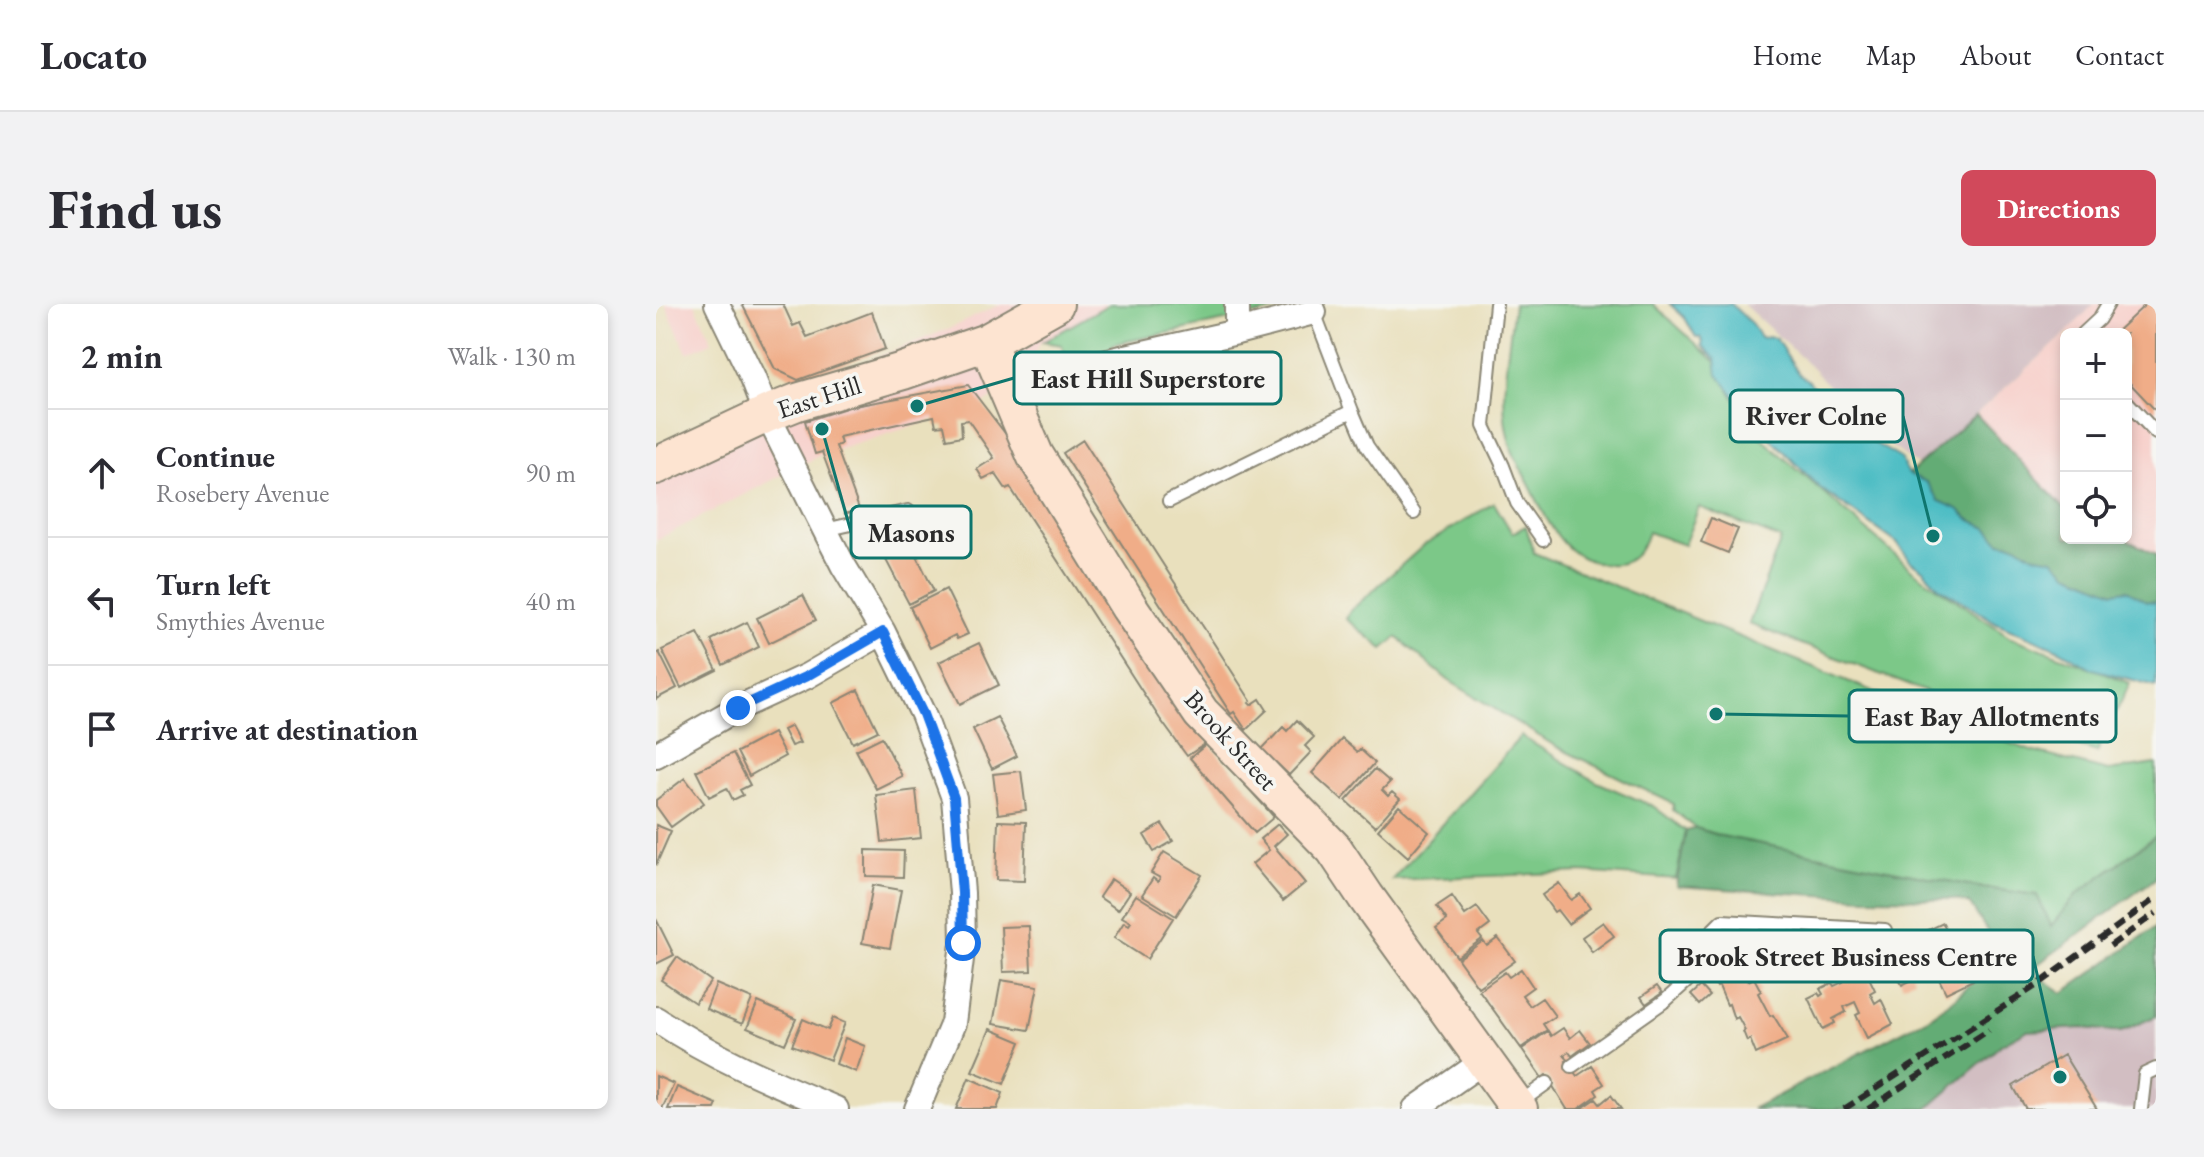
<!DOCTYPE html>
<meta charset="utf-8">
<style>
body{margin:0;font-family:"EB Garamond",serif;background:#f2f2f3;color:#2b2b33}
.controls{position:absolute;right:24px;top:24px;display:grid;overflow:hidden;border-radius:12px;box-shadow:0 4px 12px #0003}
.controls button{width:72px;height:72px;display:grid;place-items:center;padding:0;border:0;border-bottom:2px solid #e1e1e2;background:#fff;color:#2b2b33;font:40px sans-serif}
.stop{position:absolute;width:24px;height:24px;margin:-18px;border:6px solid #1a73e8;border-radius:50%;background:#fff}
.stop.end{background:#1a73e8;border-color:#fff;box-shadow:0 2px 8px #0008}
.list{margin:0;padding:0;list-style:none}
h2{display:flex;justify-content:space-between;align-items:center;height:104px;margin:0;padding:0 32px;font-size:34px}
h2 small{font-size:26px;font-weight:400;color:#7c7c81}
.list li{display:grid;grid-template-columns:52px 1fr auto;gap:24px;align-items:center;box-sizing:border-box;height:128px;padding:0 32px;border-top:2px solid #e1e1e2}
.list b{display:block;font-size:30px;white-space:nowrap}
.list p{margin:0;font-size:26px;white-space:nowrap;color:#7c7c81}
.list em{font-size:26px;font-style:normal;color:#7c7c81}
.icon{flex:none;width:44px;height:44px;fill:none;stroke:currentColor;stroke-width:2;stroke-linecap:round;stroke-linejoin:round}
.map{position:relative;flex:none;width:1500px;height:805px;overflow:hidden;border-radius:12px}
header{display:flex;align-items:center;gap:48px;box-sizing:border-box;height:112px;padding:0 40px;background:#fff;border-bottom:2px solid #e1e1e2}
header strong{font-size:38px}
nav{display:flex;gap:44px;margin-inline-start:auto;font-size:28px}
.intro{display:flex;align-items:center;justify-content:space-between;box-sizing:border-box;height:192px;padding:0 48px}
h1{margin:0;font-size:56px}
.button{padding:20px 36px;border-radius:12px;background:#d1495b;color:#fff;font-size:28px;font-weight:700}
main{display:flex;gap:48px;padding:0 48px}
aside{flex:1;background:#fff;border-radius:12px;box-shadow:0 4px 12px #0003}
.map>svg:first-child{display:block}
.built{fill:#f7d0cb}
.industrial{fill:#d2bec2}
.green{fill:#7bc888;stroke:#537a5a;stroke-width:2;fill-rule:evenodd}
.forest{fill:#64ac74;stroke:#486c50;stroke-width:2}
.water{fill:#4ebdc4;stroke:#3c7478;stroke-width:2}
.building{fill:#f0ad88}
.lines{fill:none;stroke-linecap:round;stroke-linejoin:round}
.lane-casing{stroke:#8a8674;stroke-width:16}
.street-casing{stroke:#8a8674;stroke-width:28}
.secondary-casing{stroke:#8a8674;stroke-width:40}
.lane{stroke:#fff;stroke-width:12}
.street{stroke:#fff;stroke-width:24}
.secondary{stroke:#fde4d1;stroke-width:36}
.rail{stroke:#2b2b2b;stroke-width:6;stroke-dasharray:12 6;stroke-linecap:butt}
.route{stroke:#1a73e8;stroke-width:10}
.labels{text-anchor:middle;stroke-width:7;stroke-linejoin:round;paint-order:stroke}
.street-label{font-size:26px;fill:#2b2b2b;stroke:#f6f6f2}
.leader{fill:none;stroke:#0f766e;stroke-width:3}
.callout-dot{fill:#0f766e;stroke:#f6f6f2;stroke-width:3}
.callout{fill:#f6f6f2;stroke:#0f766e;stroke-width:3}
.callout-label{font-size:28px;text-anchor:middle;font-weight:bold;fill:#2b2b2b}
</style>
<header>
<strong>Locato</strong>
<nav><a>Home</a><a>Map</a><a>About</a><a>Contact</a></nav>
</header>
<div class="intro"><h1>Find us</h1><a class="button">Directions</a></div>
<main>
<aside>
<h2>2 min<small>Walk · 130 m</small></h2>
<ul class="list">
<li><svg class="icon" aria-label="ahead" viewBox="0 0 24 24"><path d="M12 20V5M6 11l6-6 6 6"/></svg><div><b>Continue</b><p>Rosebery Avenue</p></div><em>90 m</em></li>
<li><svg class="icon" aria-label="left" viewBox="0 0 24 24"><path d="M17 20v-9H6M10 6l-5 5 5 5"/></svg><div><b>Turn left</b><p>Smythies Avenue</p></div><em>40 m</em></li>
<li><svg class="icon" aria-label="arrive" viewBox="0 0 24 24"><path d="M6 21V4h12l-3 4 3 4H6"/></svg><div><b>Arrive at destination</b></div></li>
</ul>
</aside>
<div class="map">
<svg width="1500" height="805" viewBox="0 0 1500 805">
<rect width="100%" height="100%" fill="#f6f6f2"/>
<filter id="ink" filterUnits="userSpaceOnUse"><feTurbulence type="fractalNoise" baseFrequency=".0125" numOctaves="2"/><feDisplacementMap in="SourceGraphic" scale="16" xChannelSelector="R" yChannelSelector="G"/><feConvolveMatrix kernelMatrix="1 2 1 2 8 2 1 2 1" color-interpolation-filters="sRGB"/></filter>
<filter id="wash" filterUnits="userSpaceOnUse"><feTurbulence type="fractalNoise" baseFrequency=".006" numOctaves="4" result="noise"/><feDisplacementMap in="SourceGraphic" scale="32" xChannelSelector="R" yChannelSelector="G"/><feGaussianBlur stdDeviation="1.8" result="paint"/><feColorMatrix in="noise" values="0 0 0 0 0 0 0 0 0 0 0 0 0 0 0 0 0 1.4 0 .05"/><feComposite in="paint" operator="in"/></filter>
<g filter="url(#wash)">
<rect width="100%" height="100%" fill="#e9e0bd"/>
<path class="built" d="M 9,0 L 39,0 L 56,38 L 31,49 Z
M 345,0 L 449,0 L 444,7 L 383,40 L 367,75 L 328,99 L 163,152 L 0,236 L 0,146 L 140,85 L 292,25 Z
M 1438,0 L 1500,0 L 1500,250 L 1466,234 L 1470,234 L 1470,30 L 1410,30 L 1410,206 L 1320,110 L 1403,36 Z"/>
<path class="industrial" d="M 1087,0 L 1438,0 L 1403,36 L 1262,161 L 1209,124 L 1158,65 Z
M 1500,712 L 1500,805 L 1271,805 L 1346,740 L 1370,727 L 1428,724 L 1465,728 Z"/>
<path class="green" d="M 453,0 L 651,0 L 458,40 L 454,47 L 412,51 L 407,47 L 406,41 L 387,38 Z
M 858,0 L 997,0 L 1060,58 L 1060,54 L 1046,41 L 1047,37 L 1044,33 L 1040,33 L 1029,14 L 1014,0 L 1500,382 L 1441,366 L 1474,379 L 1441,448 L 1367,425 L 1093,320 L 1125,235 L 1043,203 L 1028,241 L 992,228 C 987,244 978,259 960,260 C 910,263 894,221 875,184 C 868,170 858,155 854,140 C 841,98 853,44 858,0 ZM 1072,84 L 1097,116 L 1164,184 L 1241,239 L 1254,257 L 1267,266 L 1282,282 L 1341,319 L 1404,346 L 1436,364 L 1356,334 L 1257,267 L 1102,131 Z
M 838,199 L 856,229 L 870,222 L 878,249 L 1270,409 L 1375,447 L 1452,467 L 1500,460 L 1500,532 L 1421,590 L 1395,623 L 1380,591 L 1327,584 L 1065,532 L 1040,524 L 1017,506 L 1018,500 L 901,443 L 792,376 L 741,333 L 727,345 L 690,315 L 694,307 L 767,242 Z
M 865,432 L 941,478 L 997,502 L 1030,527 L 1020,575 L 925,568 L 736,576 Z"/>
<path class="forest" d="M 1320,110 L 1410,206 L 1410,234 L 1466,234 L 1500,250 L 1500,298 L 1490,297 L 1471,286 L 1458,288 L 1412,269 L 1397,255 L 1376,251 L 1361,241 L 1344,238 L 1331,224 L 1312,215 L 1302,205 L 1283,197 L 1270,178 L 1253,170 Z
M 1040,524 L 1065,532 L 1327,584 L 1381,591 L 1395,622 L 1421,590 L 1500,532 L 1500,574 L 1374,666 L 1407,689 L 1500,623 L 1500,712 L 1465,728 L 1428,724 L 1370,727 L 1346,740 L 1271,805 L 1096,805 L 1272,714 C 1300,696 1323,673 1345,649 L 1314,600 L 1299,595 L 1208,594 L 1020,582 L 1030,527 Z"/>
<path class="water" d="M 1014,0 L 1075,0 L 1096,20 L 1104,34 L 1116,33 L 1120,35 L 1145,72 L 1153,77 L 1161,87 L 1185,104 L 1205,131 L 1244,154 L 1253,170 L 1270,178 L 1283,197 L 1302,205 L 1312,215 L 1331,224 L 1344,238 L 1361,241 L 1376,251 L 1397,255 L 1412,269 L 1458,288 L 1471,286 L 1490,297 L 1500,298 L 1500,382 L 1437,365 L 1404,346 L 1341,319 L 1282,282 L 1267,266 L 1254,257 L 1241,239 L 1164,184 L 1097,116 L 1062,70 L 1060,55 L 1046,41 L 1047,37 L 1044,33 L 1040,33 L 1029,14 Z"/>
<g id="blocks">
<path class="building" d="M 86,0 L 127,0 L 137,22 L 144,19 L 151,33 L 216,8 L 229,45 L 142,76 L 119,65 Z
M 1490,0 L 1500,0 L 1500,107 L 1470,75 L 1470,30 L 1458,30 Z
M 312,81 L 358,141 L 552,438 L 531,452 L 504,415 L 354,183 L 350,185 L 339,169 L 327,175 L 321,165 L 338,154 L 312,116 L 305,117 L 306,132 L 291,135 L 288,121 L 280,122 L 278,112 L 183,133 L 185,140 L 180,142 L 203,205 L 189,210 L 166,148 L 159,150 L 149,117 L 193,103 Z
M 427,136 L 595,397 L 593,399 L 595,401 L 604,395 L 611,406 L 590,426 L 578,408 L 575,410 L 407,149 Z
M 1055,214 L 1082,225 L 1072,249 L 1045,238 Z
M 256,242 L 278,287 L 253,300 L 230,256 Z
M 290,285 L 312,330 L 301,335 L 299,331 L 274,344 L 254,303 Z
M 147,291 L 160,316 L 113,339 L 101,314 Z
M 91,318 L 103,343 L 67,361 L 55,336 Z
M 42,329 L 61,366 L 25,384 L 6,346 Z
M 323,339 L 343,381 L 304,400 L 283,358 Z
M 3,348 L 21,384 L 0,395 L 0,350 Z
M 202,386 L 222,427 L 197,439 L 177,399 Z
M 341,413 L 361,452 L 336,465 L 317,425 Z
M 641,416 L 658,433 L 649,442 L 655,448 L 633,471 L 606,445 L 627,423 L 631,427 Z
M 135,422 L 144,439 L 135,442 L 127,426 Z
M 117,429 L 129,452 L 93,472 L 81,448 Z
M 226,433 L 246,472 L 220,485 L 200,446 Z
M 686,435 L 701,448 L 704,445 L 719,459 L 686,496 L 656,469 Z
M 552,439 L 618,513 L 599,529 L 534,454 Z
M 77,449 L 94,481 L 84,486 L 87,491 L 77,496 L 71,484 L 53,493 L 40,467 Z
M 719,465 L 734,478 L 726,486 L 732,492 L 736,488 L 744,495 L 719,523 L 690,497 Z
M 365,467 L 370,506 L 342,510 L 337,470 Z
M 29,474 L 48,499 L 15,523 L 0,502 L 0,496 Z
M 260,486 L 265,534 L 226,538 L 220,491 Z
M 743,502 L 773,528 L 752,553 L 722,526 Z
M 342,517 L 370,518 L 368,577 L 340,576 Z
M 506,520 L 517,537 L 498,548 L 488,531 Z
M 622,520 L 631,530 L 618,542 L 649,579 L 627,597 L 596,560 L 613,546 L 604,535 Z
M 0,521 L 15,527 L 0,561 Z
M 210,546 L 248,547 L 247,573 L 210,572 Z
M 508,548 L 546,571 L 520,612 L 486,591 L 497,574 L 502,578 L 504,574 L 495,569 Z
M 455,575 L 474,588 L 462,606 L 443,593 Z
M 903,579 L 915,596 L 924,590 L 934,604 L 912,620 L 901,606 L 898,608 L 886,591 Z
M 217,581 L 245,586 L 234,644 L 206,639 Z
M 480,591 L 517,614 L 491,655 L 458,634 L 468,618 L 473,621 L 475,618 L 466,613 Z
M 796,592 L 809,611 L 821,603 L 834,621 L 822,630 L 826,635 L 801,653 L 780,624 L 791,616 L 781,602 Z
M 0,615 L 18,651 L 0,660 Z
M 947,618 L 958,632 L 936,648 L 926,633 Z
M 1287,619 L 1298,642 L 1293,644 L 1298,654 L 1304,651 L 1317,676 L 1290,689 L 1279,667 L 1283,664 L 1278,653 L 1267,659 L 1269,664 L 1256,670 L 1258,675 L 1246,681 L 1231,650 L 1241,645 L 1243,647 L 1246,646 L 1243,640 L 1255,635 L 1257,638 L 1266,634 L 1264,630 Z
M 373,622 L 375,667 L 347,668 L 345,623 Z
M 1110,632 L 1121,655 L 1112,660 L 1113,663 L 1090,672 L 1092,677 L 1098,674 L 1105,687 L 1102,689 L 1114,712 L 1117,711 L 1132,735 L 1100,750 L 1094,735 L 1091,737 L 1087,727 L 1089,726 L 1082,713 L 1078,715 L 1073,700 L 1071,701 L 1063,682 L 1061,683 L 1049,660 L 1072,648 L 1074,652 L 1087,645 L 1085,643 L 1096,637 L 1098,640 Z
M 842,634 L 859,657 L 822,683 L 802,655 L 827,637 L 831,642 Z
M 21,653 L 55,677 L 39,699 L 5,676 Z
M 1208,663 L 1219,686 L 1214,689 L 1219,699 L 1225,695 L 1237,720 L 1211,734 L 1200,711 L 1204,709 L 1199,698 L 1188,703 L 1190,708 L 1177,715 L 1179,719 L 1167,725 L 1152,694 L 1162,689 L 1164,692 L 1167,690 L 1164,685 L 1176,679 L 1178,682 L 1187,678 L 1185,674 Z
M 865,665 L 877,683 L 866,691 L 874,702 L 886,694 L 899,712 L 887,720 L 891,726 L 865,744 L 823,686 L 849,668 L 853,673 Z
M 345,676 L 382,682 L 373,726 L 337,720 Z
M 60,680 L 96,695 L 86,720 L 50,705 Z
M 1001,682 L 1006,689 L 990,700 L 985,693 Z
M 1045,682 L 1054,692 L 1044,701 L 1035,691 Z
M 102,698 L 140,715 L 129,740 L 91,724 Z
M 177,714 L 189,719 L 174,756 L 136,741 L 147,715 L 172,726 Z
M 907,724 L 914,734 L 924,726 L 934,739 L 916,752 L 913,748 L 908,751 L 912,756 L 910,757 L 921,772 L 936,762 L 948,780 L 939,786 L 942,791 L 922,805 L 911,805 L 890,771 L 886,774 L 866,745 L 892,727 L 895,732 Z
M 334,725 L 365,738 L 348,780 L 316,767 Z
M 189,734 L 209,742 L 200,768 L 180,760 Z
M 1408,751 L 1441,805 L 1370,805 L 1357,782 Z
M 0,772 L 18,780 L 6,805 L 0,805 Z
M 313,774 L 347,789 L 341,805 L 300,805 Z
M 21,783 L 61,800 L 59,805 L 12,805 Z
M 955,791 L 965,805 L 925,805 L 940,795 L 944,800 Z"/>
</g>
</g>
<g filter="url(#ink)">
<use href="#blocks" fill-opacity="0" stroke="#8a8674" stroke-width="2"/>
<g class="lines">
<defs>
<path id="lane" d="M 840,0 L 828,122 L 847,162 L 861,199 L 887,236
M 658,8 L 696,107 L 711,142 L 758,209
M 1427,30 L 1443,15 L 1452,0
M 1470,97 L 1500,129
M 513,197 L 696,107
M 169,226 L 252,207
M 916,762 L 1010,696 L 1030,678 L 1057,626 L 1066,617 L 1229,626
M 863,799 L 891,779
M 1485,805 L 1489,770 L 1500,765"/>
<path id="street" d="M 61,0 L 97,74 L 111,110 L 169,226 L 187,261 L 227,328 L 267,410 L 298,494 L 306,589 L 307,639 L 297,719 L 261,805
M 581,28 L 658,8
M 390,66 L 448,58 L 581,28 L 581,0
M 0,451 L 82,404 L 151,372 L 227,328
M 0,715 C 56,753 118,779 180,805
M 759,805 L 829,756"/>
<path id="secondary" d="M 331,38 L 379,151 L 473,303 L 545,409 L 678,545 L 710,593 L 863,805
M 0,162 L 111,110 L 141,98 L 247,67 L 331,38 L 399,0"/>
</defs>
<use href="#lane" class="lane-casing"/>
<use href="#street" class="street-casing"/>
<use href="#secondary" class="secondary-casing"/>
<use href="#lane" class="lane"/>
<use href="#street" class="street"/>
<use href="#secondary" class="secondary"/>
<path class="rail" d="M 1454,642 L 1500,609
M 1188,805 L 1383,680 L 1500,594
M 1212,805 L 1333,726"/>
</g>
</g>
<g class="lines" filter="url(#ink)">
<path class="route" d="M 82,404 L 151,372 L 227,328 L 267,410 L 298,494 L 306,589 L 307,639"/>
</g>
<g class="labels">
<g class="street-label">
<text transform="translate(163 93) rotate(-18)" y="9">East Hill</text>
<text transform="translate(575 436) rotate(48)" y="9">Brook Street</text>
</g>
</g>
<path class="leader" d="M261 102L358 74M1277 232L1247 112M166 125L195 228M1060 410L1193 412M1404 773L1377 652"/>
<g class="callout-dot">
<circle cx="261" cy="102" r="8"/>
<circle cx="1277" cy="232" r="8"/>
<circle cx="166" cy="125" r="8"/>
<circle cx="1060" cy="410" r="8"/>
<circle cx="1404" cy="773" r="8"/>
</g>
<g class="callout">
<rect x="358" y="48" width="267" height="52" rx="8"/>
<rect x="1074" y="86" width="173" height="52" rx="8"/>
<rect x="195" y="202" width="120" height="52" rx="8"/>
<rect x="1193" y="386" width="267" height="52" rx="8"/>
<rect x="1004" y="626" width="373" height="52" rx="8"/>
</g>
<g class="callout-label">
<text x="492" y="84">East Hill Superstore</text>
<text x="1160" y="121">River Colne</text>
<text x="255" y="238">Masons</text>
<text x="1326" y="422">East Bay Allotments</text>
<text x="1191" y="662">Brook Street Business Centre</text>
</g>
</svg>
<div class="controls">
<button>+</button>
<button>−</button>
<button><svg class="icon" aria-label="locate" viewBox="0 0 24 24"><circle cx="12" cy="12" r="6"/><path d="M12 2v4M12 18v4M2 12h4M18 12h4"/></svg></button>
</div>
<div class="stop" style="left:307px;top:639px"></div>
<div class="stop end" style="left:82px;top:404px"></div>
</div>
</main>
